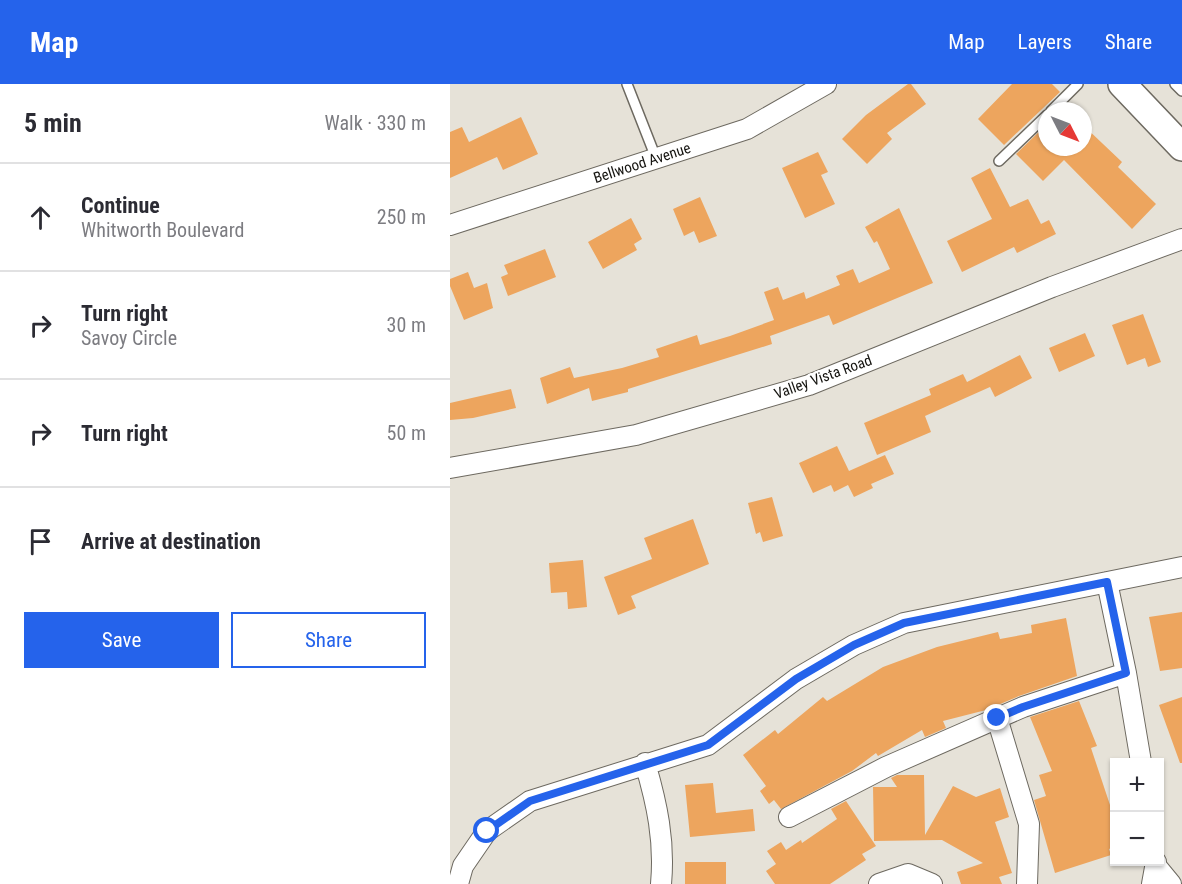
<!DOCTYPE html>
<meta charset="utf-8">
<style>
body{margin:0;font-family:"Roboto Condensed",sans-serif;background:#f7f7f7;color:#2b2b33}
.controls{position:absolute;right:18px;bottom:18px;display:grid;overflow:hidden;border-radius:0px;box-shadow:0 2px 4px #0004}
.controls button{width:54px;height:54px;display:grid;place-items:center;padding:0;border:0;border-bottom:2px solid #e1e1e2;background:#fff;color:#2b2b33;font:30px sans-serif}
.compass{position:absolute;left:588px;top:18px;width:54px;height:54px;border-radius:50%;background:#fff;box-shadow:0 2px 4px #0004;rotate:132deg}
.stop{position:absolute;width:18px;height:18px;margin:-14px;border:4px solid #2563eb;border-radius:50%;background:#fff}
.stop.end{background:#2563eb;border-color:#fff;box-shadow:0 2px 6px #0008}
.list{margin:0;padding:0;list-style:none}
h2{display:flex;justify-content:space-between;align-items:center;height:78px;margin:0;padding:0 24px;font-size:26px}
h2 small{font-size:20px;font-weight:400;color:#7c7c81}
.list li{display:grid;grid-template-columns:39px 1fr auto;gap:18px;align-items:center;box-sizing:border-box;height:108px;padding:0 24px;border-top:2px solid #e1e1e2}
.list b{display:block;font-size:22px;white-space:nowrap}
.list p{margin:0;font-size:20px;white-space:nowrap;color:#7c7c81}
.list em{font-size:20px;font-style:normal;color:#7c7c81}
.actions{display:flex;gap:12px;padding:18px 24px}
.actions a{flex:1;padding:14px 0;border:2px solid #2563eb;border-radius:0px;text-align:center;font-size:21px;color:#2563eb}
.actions .main{background:#2563eb;color:#fff}
.icon{flex:none;width:33px;height:33px;fill:none;stroke:currentColor;stroke-width:2;stroke-linecap:round;stroke-linejoin:round}
.map{position:relative;flex:none;width:732px;height:800px;overflow:hidden}
header{display:flex;align-items:center;gap:36px;box-sizing:border-box;height:84px;padding:0 30px;background:#2563eb;color:#fff}
header strong{font-size:28px}
nav{display:flex;gap:33px;margin-inline-start:auto;font-size:21px}
main{display:flex}
aside{flex:1;background:#fff}
.map>svg:first-child{display:block}
.building{fill:#eda55e}
.lines{fill:none;stroke-linecap:round;stroke-linejoin:round}
.lane-casing{stroke:#6d6960;stroke-width:12}
.street-casing{stroke:#6d6960;stroke-width:22}
.secondary-casing{stroke:#6d6960;stroke-width:30}
.lane{stroke:#fff;stroke-width:9}
.street{stroke:#fff;stroke-width:20}
.secondary{stroke:#fff;stroke-width:27}
.route{stroke:#2563eb;stroke-width:8}
.labels{text-anchor:middle;stroke-width:4.5;stroke-linejoin:round;paint-order:stroke}
.street-label{font-size:15px;fill:#14130f;stroke:#fff}
</style>
<header>
<strong>Map</strong>
<nav><a>Map</a><a>Layers</a><a>Share</a></nav>
</header>
<main>
<aside>
<h2>5 min<small>Walk · 330 m</small></h2>
<ul class="list">
<li><svg class="icon" aria-label="ahead" viewBox="0 0 24 24"><path d="M12 20V5M6 11l6-6 6 6"/></svg><div><b>Continue</b><p>Whitworth Boulevard</p></div><em>250 m</em></li>
<li><svg class="icon" aria-label="right" viewBox="0 0 24 24"><path d="M7 20v-9h11M14 6l5 5-5 5"/></svg><div><b>Turn right</b><p>Savoy Circle</p></div><em>30 m</em></li>
<li><svg class="icon" aria-label="right" viewBox="0 0 24 24"><path d="M7 20v-9h11M14 6l5 5-5 5"/></svg><div><b>Turn right</b></div><em>50 m</em></li>
<li><svg class="icon" aria-label="arrive" viewBox="0 0 24 24"><path d="M6 21V4h12l-3 4 3 4H6"/></svg><div><b>Arrive at destination</b></div></li>
</ul>
<div class="actions"><a class="main">Save</a><a>Share</a></div>
</aside>
<div class="map">
<svg width="732" height="800" viewBox="0 0 732 800">
<rect width="100%" height="100%" fill="#e6e2d8"/>
<path class="building" d="M 458,0 L 461,0 L 476,20 L 437,49 L 442,55 L 417,80 L 392,55 L 416,31 Z
M 562,0 L 602,0 L 610,8 L 554,61 L 528,35 Z
M 71,33 L 88,70 L 53,86 L 47,73 L 0,94 L 0,48 L 12,43 L 19,58 Z
M 597,40 L 597,63 L 633,63 L 633,41 L 672,78 L 668,83 L 706,120 L 682,145 L 614,76 L 593,97 L 566,70 Z
M 368,68 L 378,88 L 371,91 L 385,120 L 355,134 L 332,84 Z
M 540,84 L 560,123 L 578,115 L 591,140 L 599,136 L 606,150 L 567,169 L 564,163 L 512,188 L 497,157 L 542,135 L 521,94 Z
M 250,113 L 267,152 L 249,159 L 244,147 L 234,152 L 223,125 Z
M 449,124 L 483,199 L 383,241 L 379,231 L 320,252 L 322,260 L 178,305 L 178,308 L 142,317 L 139,304 L 97,320 L 90,294 L 120,283 L 124,294 L 172,284 L 209,273 L 206,265 L 247,251 L 250,261 L 280,252 L 324,236 L 314,208 L 328,203 L 333,216 L 354,208 L 356,215 L 390,201 L 386,192 L 403,185 L 409,199 L 440,185 L 427,157 L 424,159 L 415,143 Z
M 181,134 L 192,155 L 184,160 L 187,166 L 153,185 L 138,158 Z
M 95,165 L 106,193 L 58,212 L 51,193 L 58,190 L 54,181 Z
M 18,188 L 24,204 L 37,199 L 43,224 L 14,236 L 0,202 L 0,195 Z
M 693,230 L 711,278 L 698,283 L 695,274 L 677,281 L 662,241 Z
M 635,249 L 645,272 L 609,288 L 599,264 Z
M 570,271 L 582,294 L 545,313 L 540,303 L 475,332 L 481,348 L 427,371 L 414,339 L 481,311 L 479,305 L 513,290 L 517,298 Z
M 61,305 L 66,324 L 23,334 L 0,336 L 0,319 Z
M 387,362 L 399,387 L 435,371 L 444,390 L 421,400 L 423,404 L 404,413 L 398,401 L 384,408 L 381,401 L 363,409 L 349,379 Z
M 322,413 L 333,452 L 313,458 L 310,448 L 306,450 L 298,419 Z
M 243,435 L 259,480 L 181,512 L 186,524 L 168,531 L 154,493 L 202,475 L 194,454 Z
M 133,476 L 137,523 L 118,525 L 117,508 L 101,509 L 99,479 Z
M 732,528 L 732,584 L 710,587 L 699,533 Z
M 616,534 L 627,592 L 569,612 L 536,626 L 493,637 L 496,644 L 475,653 L 472,646 L 428,672 L 426,669 L 402,687 L 331,725 L 324,716 L 319,720 L 310,707 L 316,702 L 293,671 L 325,646 L 328,650 L 373,613 L 377,617 L 433,583 L 487,563 L 548,548 L 550,555 L 582,549 L 581,541 Z
M 732,613 L 732,679 L 730,679 L 709,621 Z
M 629,617 L 647,662 L 641,664 L 664,733 L 664,763 L 659,765 L 661,771 L 605,789 L 584,716 L 596,712 L 589,691 L 602,687 L 580,633 Z
M 447,691 L 474,691 L 475,751 L 503,702 L 526,713 L 550,704 L 559,733 L 545,738 L 562,789 L 549,793 L 552,800 L 511,800 L 507,788 L 533,779 L 492,756 L 424,757 L 423,703 L 447,703 L 441,694 Z
M 263,699 L 266,729 L 303,725 L 305,747 L 240,753 L 235,701 Z
M 396,717 L 426,762 L 412,770 L 416,776 L 380,800 L 325,800 L 316,787 L 326,780 L 317,767 L 331,758 L 336,766 L 351,756 L 352,759 L 387,735 L 381,725 Z
M 235,778 L 276,778 L 276,800 L 235,800 Z"/>
<g class="lines">
<defs>
<path id="lane" d="M 177,0 L 206,74
M 725,0 L 732,7
M 601,27 L 628,0
M 549,77 L 597,31"/>
<path id="street" d="M 0,141 L 297,45 L 376,0
M 0,384 L 186,351 L 359,301 L 602,203 L 732,155
M 657,498 L 676,589 L 691,678
M 547,634 L 579,740 L 577,800
M 195,679 C 207,720 215,757 211,800
M 339,733 L 436,683 L 573,623 L 676,589
M 707,783 L 721,800
M 8,800 L 13,782 L 37,747 L 80,717 L 258,661 L 346,595 L 404,561 L 454,539 L 732,483
M 429,800 L 458,790 L 482,800
M 702,800 L 706,778"/>
<path id="secondary" d="M 672,0 L 732,63"/>
</defs>
<use href="#lane" class="lane-casing"/>
<use href="#street" class="street-casing"/>
<use href="#secondary" class="secondary-casing"/>
<use href="#lane" class="lane"/>
<use href="#street" class="street"/>
<use href="#secondary" class="secondary"/>
</g>
<g class="lines">
<path class="route" d="M 37,747 L 80,717 L 258,661 L 346,595 L 404,561 L 454,539 L 657,498 L 676,589 L 573,623 L 547,634"/>
</g>
<g class="labels">
<g class="street-label">
<text transform="translate(192 79) rotate(-18)" y="5">Bellwood Avenue</text>
<text transform="translate(373 293) rotate(-20)" y="5">Valley Vista Road</text>
</g>
</g>
</svg>
<div class="controls">
<button>+</button>
<button>−</button>
</div>
<svg class="compass" viewBox="-18 -18 36 36"><path d="M0-13l5 13h-10z" fill="#e53935"/><path d="M0 13l5-13h-10z" fill="#7c7c81"/></svg>
<div class="stop" style="left:37px;top:747px"></div>
<div class="stop end" style="left:547px;top:634px"></div>
</div>
</main>
